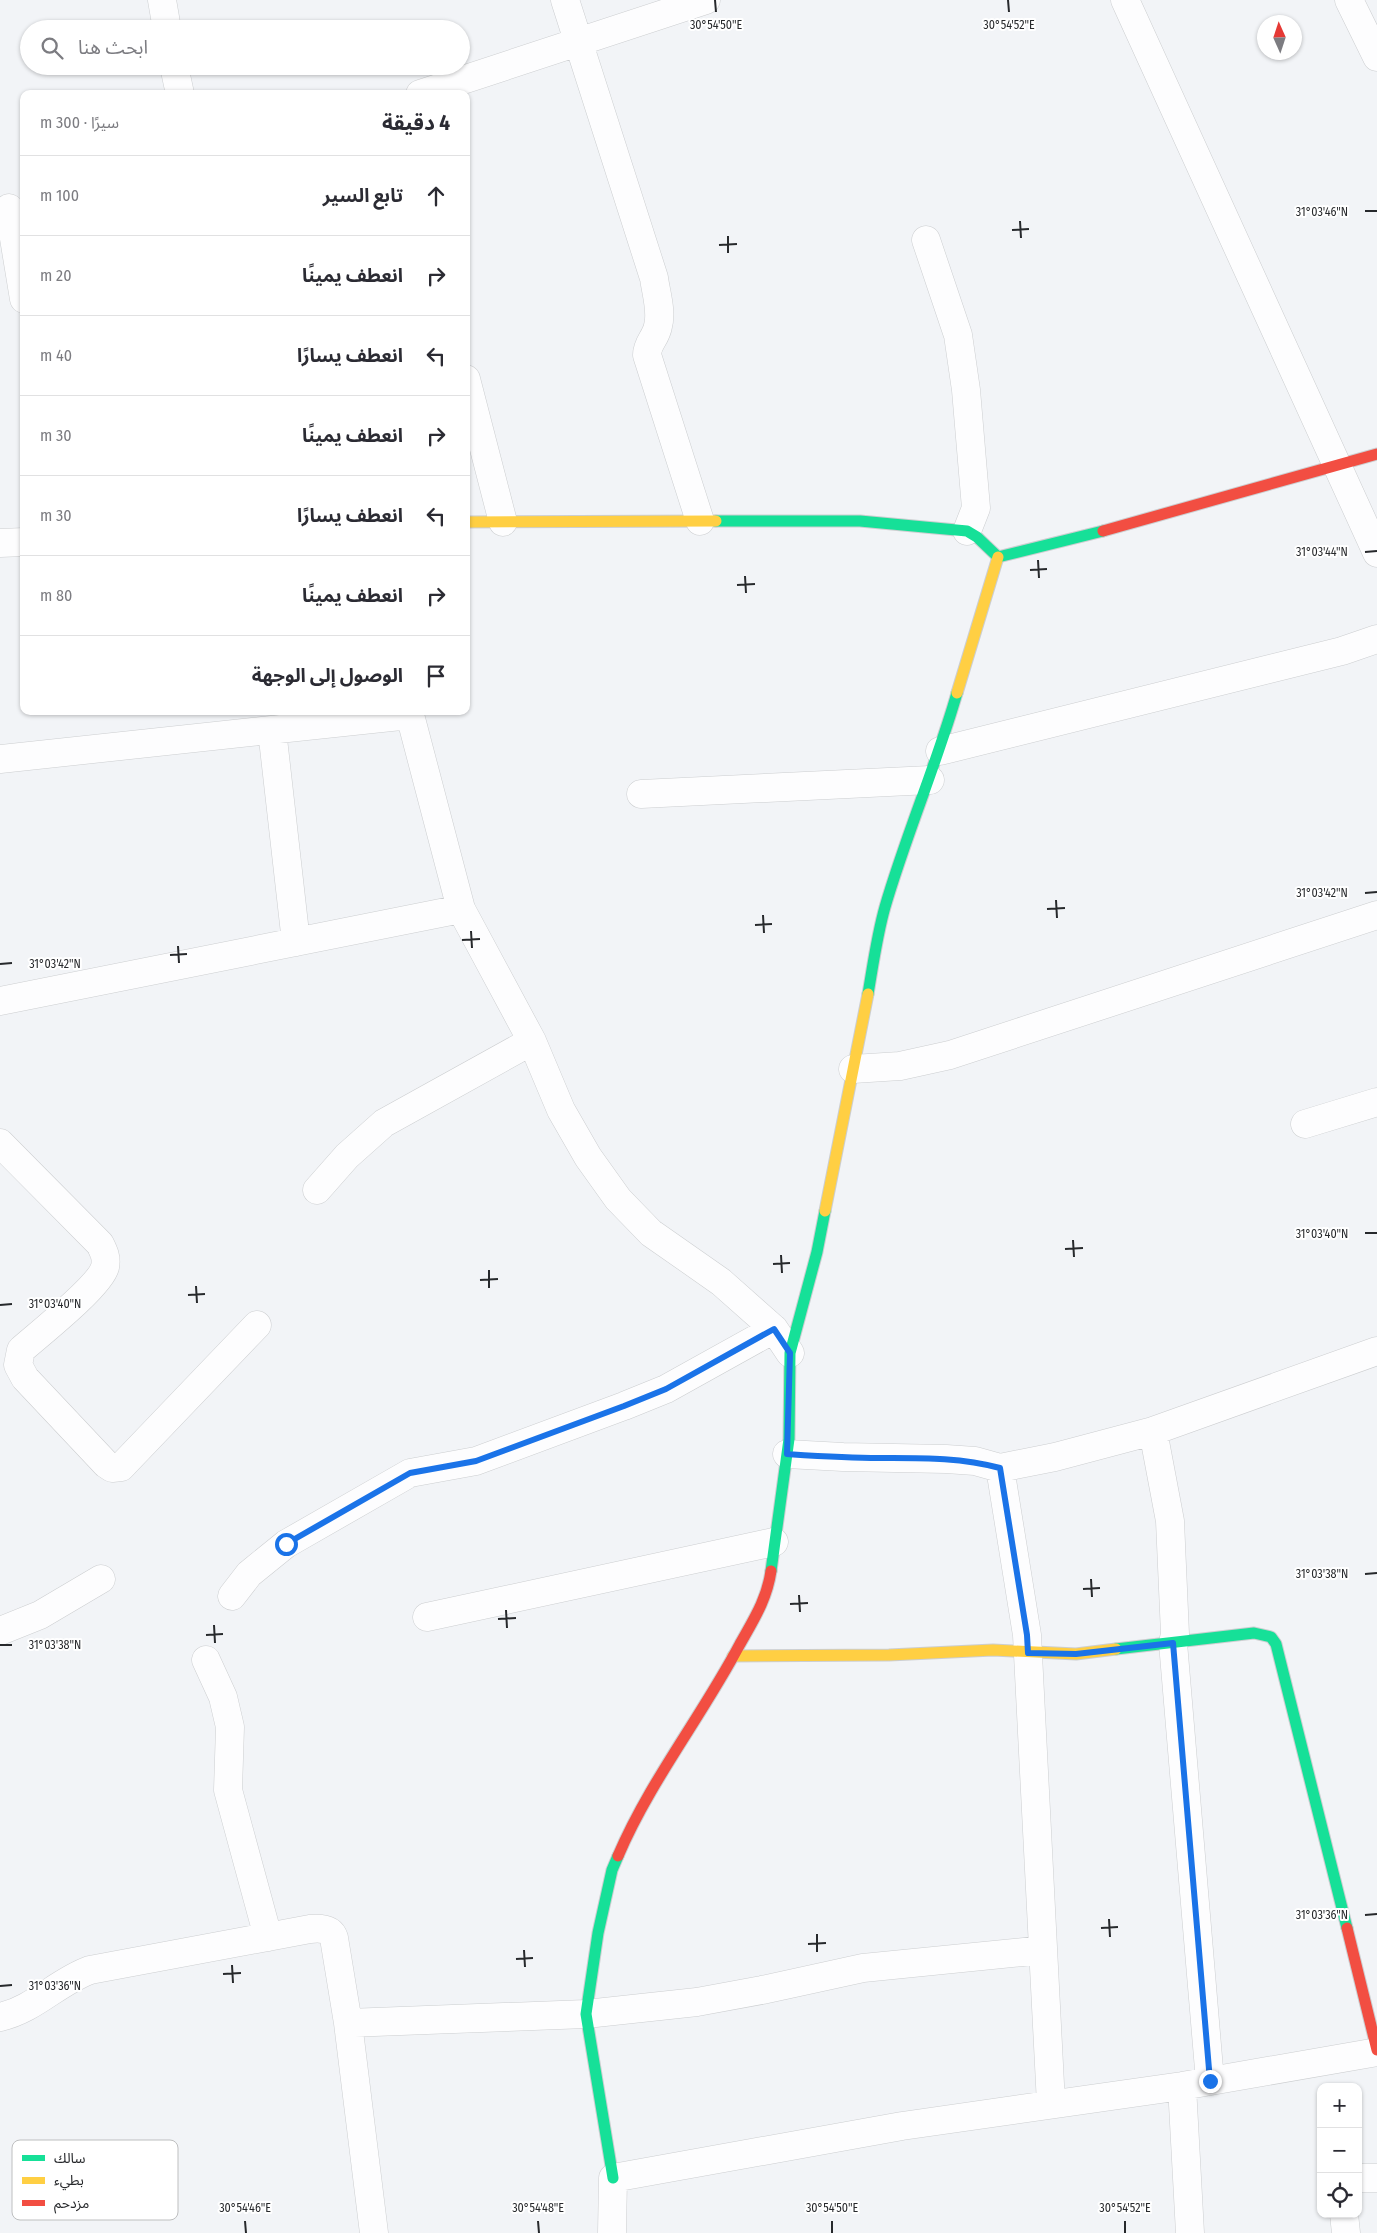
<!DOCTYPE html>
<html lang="ar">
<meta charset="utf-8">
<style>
body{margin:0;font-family:"Fira Sans Condensed","Noto Sans Arabic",sans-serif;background:#f2f2f3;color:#2b2b33;direction:rtl}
.controls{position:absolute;right:15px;bottom:15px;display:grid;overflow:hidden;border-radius:10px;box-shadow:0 1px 4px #0004}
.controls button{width:45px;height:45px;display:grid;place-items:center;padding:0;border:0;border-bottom:1px solid #e1e1e2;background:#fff;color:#2b2b33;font:25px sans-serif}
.compass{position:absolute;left:1257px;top:15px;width:45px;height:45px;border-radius:50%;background:#fff;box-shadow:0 1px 4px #0004;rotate:357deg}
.stop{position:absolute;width:15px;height:15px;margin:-11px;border:4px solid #1a73e8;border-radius:50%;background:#fff}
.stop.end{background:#1a73e8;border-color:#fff;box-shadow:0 1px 5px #0008}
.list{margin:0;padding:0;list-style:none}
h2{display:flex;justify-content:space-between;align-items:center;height:65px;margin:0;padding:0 20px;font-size:21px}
h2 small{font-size:16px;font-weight:400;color:#7c7c81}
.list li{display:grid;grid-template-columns:32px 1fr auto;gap:15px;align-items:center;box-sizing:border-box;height:80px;padding:0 20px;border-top:1px solid #e1e1e2}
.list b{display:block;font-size:19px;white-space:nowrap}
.list em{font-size:16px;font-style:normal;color:#7c7c81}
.icon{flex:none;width:28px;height:28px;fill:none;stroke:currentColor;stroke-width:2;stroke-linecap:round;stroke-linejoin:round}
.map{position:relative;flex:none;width:1377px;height:2233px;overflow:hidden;direction:ltr}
.search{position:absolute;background:#fff;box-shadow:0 1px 4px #0004;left:20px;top:20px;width:450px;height:55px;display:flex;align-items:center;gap:12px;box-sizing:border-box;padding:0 18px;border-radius:28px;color:#7c7c81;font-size:19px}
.panel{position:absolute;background:#fff;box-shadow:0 1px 4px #0004;left:20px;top:90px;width:450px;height:625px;border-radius:10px;direction:rtl}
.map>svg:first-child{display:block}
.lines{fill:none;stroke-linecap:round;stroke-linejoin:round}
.street-casing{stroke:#ccced0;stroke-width:29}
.fast-casing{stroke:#ccced0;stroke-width:13}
.slow-casing{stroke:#ccced0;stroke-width:13}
.jam-casing{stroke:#ccced0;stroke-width:13}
.street{stroke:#fdfdfe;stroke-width:28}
.fast{stroke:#16e098;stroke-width:11}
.slow{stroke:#ffcf43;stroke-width:11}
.jam{stroke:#f24e42;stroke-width:11}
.route{stroke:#1a73e8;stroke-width:6}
.ticks{fill:none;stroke:#27292c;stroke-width:2}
.key{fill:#fff;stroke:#bebfc0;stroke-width:1}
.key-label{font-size:14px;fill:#27292c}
.ticks-label{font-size:12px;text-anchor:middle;fill:#27292c;stroke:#fff;stroke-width:4;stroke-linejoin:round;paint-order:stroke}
</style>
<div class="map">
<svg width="1377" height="2233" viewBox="0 0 1377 2233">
<rect width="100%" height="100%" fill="#f2f4f7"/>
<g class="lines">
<defs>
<path id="street" d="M 162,0 L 167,29
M 565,0 L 654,278 C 656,293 662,311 658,326 C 656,338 647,343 647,355 L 700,521
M 1125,0 L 1377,553
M 1349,0 L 1377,57
M 174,66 L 180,94
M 420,94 L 706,0
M 9,208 L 24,299
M 926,240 L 958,335 L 966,390 L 976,508 L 967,531
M 466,379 L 503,522
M 0,543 L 24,542
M 409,711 L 461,909 L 532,1041 L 561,1110 L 588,1157 L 618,1199 L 651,1233 L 721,1282 L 774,1329 L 790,1353
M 272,730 L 296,942
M 940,751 L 1342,651 L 1377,639
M 0,759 L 410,715
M 641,794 L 930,780
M 0,1001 L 461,909
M 853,1069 L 900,1066 L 950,1055 L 1377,915
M 1305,1124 L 1377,1102
M 0,1143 L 100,1244 C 104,1252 107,1258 105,1267 C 100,1286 38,1335 21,1350 L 18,1365 L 25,1378 L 106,1464 L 112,1468 L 121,1467 L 257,1325
M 317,1190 L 347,1156 L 384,1123 L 532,1041
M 1153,1431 L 1170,1521 L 1175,1634 L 1173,1643 L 1210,2081
M 787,1454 L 843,1457 L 946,1459 L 975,1461 L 1000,1468 L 1055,1457 L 1153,1431 L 1377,1351
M 1000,1468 L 1027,1635 L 1051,2104
M 232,1596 L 249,1574 L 286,1544 L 410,1473 L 476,1461 L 624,1406 L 666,1389 L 774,1329
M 427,1617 L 774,1542
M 0,1631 L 40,1615 L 101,1579
M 206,1660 L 223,1697 L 230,1727 L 228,1790 L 268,1937
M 0,2017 C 35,2009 57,1982 90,1970 L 310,1929 C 320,1928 331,1928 334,1938 L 348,2023 L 374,2233
M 348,2023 L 586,2014 L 697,2002 L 762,1990 L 863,1968 L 1043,1950
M 1182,2086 L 1190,2233
M 1358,2178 L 1377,2178
M 1344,2214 L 1346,2233
M 612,2233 L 613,2178 L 902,2126 L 1182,2086 L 1377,2052"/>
<path id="fast" d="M 716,521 L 860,521 L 967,531 L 977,537 L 998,557 L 1103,531
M 868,994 C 873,965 877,935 885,907 C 906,835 936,766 957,693
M 771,1571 L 789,1439 L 790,1353 L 817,1252 L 825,1211
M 1116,1649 L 1254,1633 L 1271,1637 L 1276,1644 L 1347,1928
M 613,2178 L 586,2014 L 598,1933 L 612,1870 L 618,1856"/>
<path id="slow" d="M 466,522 L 716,521
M 957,693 L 998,557
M 825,1211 L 868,994
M 733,1656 L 889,1655 L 993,1650 L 1076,1654 L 1116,1649"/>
<path id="jam" d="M 1103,531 L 1377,454
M 618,1856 C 650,1781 702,1716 740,1644 C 754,1619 767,1599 771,1571
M 1347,1928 L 1377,2050"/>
</defs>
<use href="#street" class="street-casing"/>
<use href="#fast" class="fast-casing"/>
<use href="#slow" class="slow-casing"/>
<use href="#jam" class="jam-casing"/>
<use href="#street" class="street"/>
<use href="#fast" class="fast"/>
<use href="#slow" class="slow"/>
<use href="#jam" class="jam"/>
</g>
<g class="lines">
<path class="route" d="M 286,1544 L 410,1473 L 476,1461 L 624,1406 L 666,1389 L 774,1329 L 790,1353 L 787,1454 C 818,1456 848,1458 879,1458 C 920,1458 960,1457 1000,1468 L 1027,1635 L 1028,1653 L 1076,1654 L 1173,1643 L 1210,2081"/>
</g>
<path class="ticks" d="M 715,0 L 716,12M 1008,0 L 1009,12M 1365,211 L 1377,211M 1020,221 L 1021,238M 1012,230 L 1029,229M 728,236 L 728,253M 719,245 L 737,244M 1365,552 L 1377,551M 1038,560 L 1039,578M 1030,570 L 1047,569M 745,576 L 746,593M 737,585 L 755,584M 1365,893 L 1377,892M 1056,900 L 1057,918M 1047,909 L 1065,908M 763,915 L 764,933M 755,925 L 772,924M 471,931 L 472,948M 462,940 L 480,939M 178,946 L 179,963M 170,955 L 187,954M 0,964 L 12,963M 1365,1233 L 1377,1233M 1073,1240 L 1074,1257M 1065,1249 L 1083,1248M 781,1255 L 782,1273M 773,1264 L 790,1263M 489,1270 L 489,1288M 480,1280 L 498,1279M 196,1286 L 197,1303M 188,1295 L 205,1294M 0,1305 L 12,1304M 1365,1574 L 1377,1573M 1091,1579 L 1092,1597M 1083,1589 L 1100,1588M 799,1595 L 800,1612M 790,1604 L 808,1603M 506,1610 L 507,1628M 498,1619 L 516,1618M 214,1625 L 215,1643M 206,1635 L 223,1634M 0,1645 L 12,1645M 1365,1915 L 1377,1914M 1109,1919 L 1110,1937M 1101,1928 L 1118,1927M 817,1934 L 817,1952M 808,1944 L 826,1943M 524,1950 L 525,1967M 516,1959 L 533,1958M 232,1965 L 233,1983M 223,1974 L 241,1973M 0,1986 L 12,1985M 245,2221 L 246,2233M 538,2221 L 539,2233M 832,2221 L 832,2233M 1125,2221 L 1125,2233"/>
<rect x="12" y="2140" width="166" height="80" rx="8" class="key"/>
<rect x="22" y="2155" width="23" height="6" fill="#16e098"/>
<rect x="22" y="2177" width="23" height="7" fill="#ffcf43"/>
<rect x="22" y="2200" width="23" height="6" fill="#f24e42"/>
<g class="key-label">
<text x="54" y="2163">سالك</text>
<text x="54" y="2185">بطيء</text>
<text x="54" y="2208">مزدحم</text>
</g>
<g class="ticks-label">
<text x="716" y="29">30°54'50"E</text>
<text x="1009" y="29">30°54'52"E</text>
<text x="1322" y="216">31°03'46"N</text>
<text x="1322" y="556">31°03'44"N</text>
<text x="1322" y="897">31°03'42"N</text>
<text x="55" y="968">31°03'42"N</text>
<text x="1322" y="1238">31°03'40"N</text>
<text x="55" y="1308">31°03'40"N</text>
<text x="1322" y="1578">31°03'38"N</text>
<text x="55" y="1649">31°03'38"N</text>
<text x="1322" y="1919">31°03'36"N</text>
<text x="55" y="1990">31°03'36"N</text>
<text x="245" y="2212">30°54'46"E</text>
<text x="538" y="2212">30°54'48"E</text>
<text x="832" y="2212">30°54'50"E</text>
<text x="1125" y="2212">30°54'52"E</text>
</g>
</svg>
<div class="controls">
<button>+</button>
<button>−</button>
<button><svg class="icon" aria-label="locate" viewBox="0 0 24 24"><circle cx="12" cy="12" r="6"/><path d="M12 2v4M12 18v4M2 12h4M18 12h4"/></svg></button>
</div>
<svg class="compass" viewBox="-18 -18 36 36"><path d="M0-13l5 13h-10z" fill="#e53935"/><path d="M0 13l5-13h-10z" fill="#7c7c81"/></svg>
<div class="stop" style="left:286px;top:1544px"></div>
<div class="stop end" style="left:1210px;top:2081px"></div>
<div class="search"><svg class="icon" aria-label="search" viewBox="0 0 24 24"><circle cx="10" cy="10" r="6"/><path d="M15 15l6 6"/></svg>ابحث هنا</div>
<section class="panel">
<h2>4 دقيقة<small>سيرًا · 300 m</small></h2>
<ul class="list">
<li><svg class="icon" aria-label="ahead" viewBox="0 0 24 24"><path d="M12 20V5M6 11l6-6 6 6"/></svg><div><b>تابع السير</b></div><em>100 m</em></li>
<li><svg class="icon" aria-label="right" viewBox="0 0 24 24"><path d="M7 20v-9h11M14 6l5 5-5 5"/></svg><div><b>انعطف يمينًا</b></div><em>20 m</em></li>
<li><svg class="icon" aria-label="left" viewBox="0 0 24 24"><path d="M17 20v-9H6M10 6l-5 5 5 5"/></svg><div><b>انعطف يسارًا</b></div><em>40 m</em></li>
<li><svg class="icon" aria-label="right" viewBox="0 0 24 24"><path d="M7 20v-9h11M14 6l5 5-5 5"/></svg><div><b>انعطف يمينًا</b></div><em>30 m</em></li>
<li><svg class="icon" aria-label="left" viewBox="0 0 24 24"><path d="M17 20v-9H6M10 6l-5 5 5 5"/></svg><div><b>انعطف يسارًا</b></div><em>30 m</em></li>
<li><svg class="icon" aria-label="right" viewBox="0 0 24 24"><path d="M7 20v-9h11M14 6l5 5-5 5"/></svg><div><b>انعطف يمينًا</b></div><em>80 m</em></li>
<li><svg class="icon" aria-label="arrive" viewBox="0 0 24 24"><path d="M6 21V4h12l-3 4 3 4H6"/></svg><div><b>الوصول إلى الوجهة</b></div></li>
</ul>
</section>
</div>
